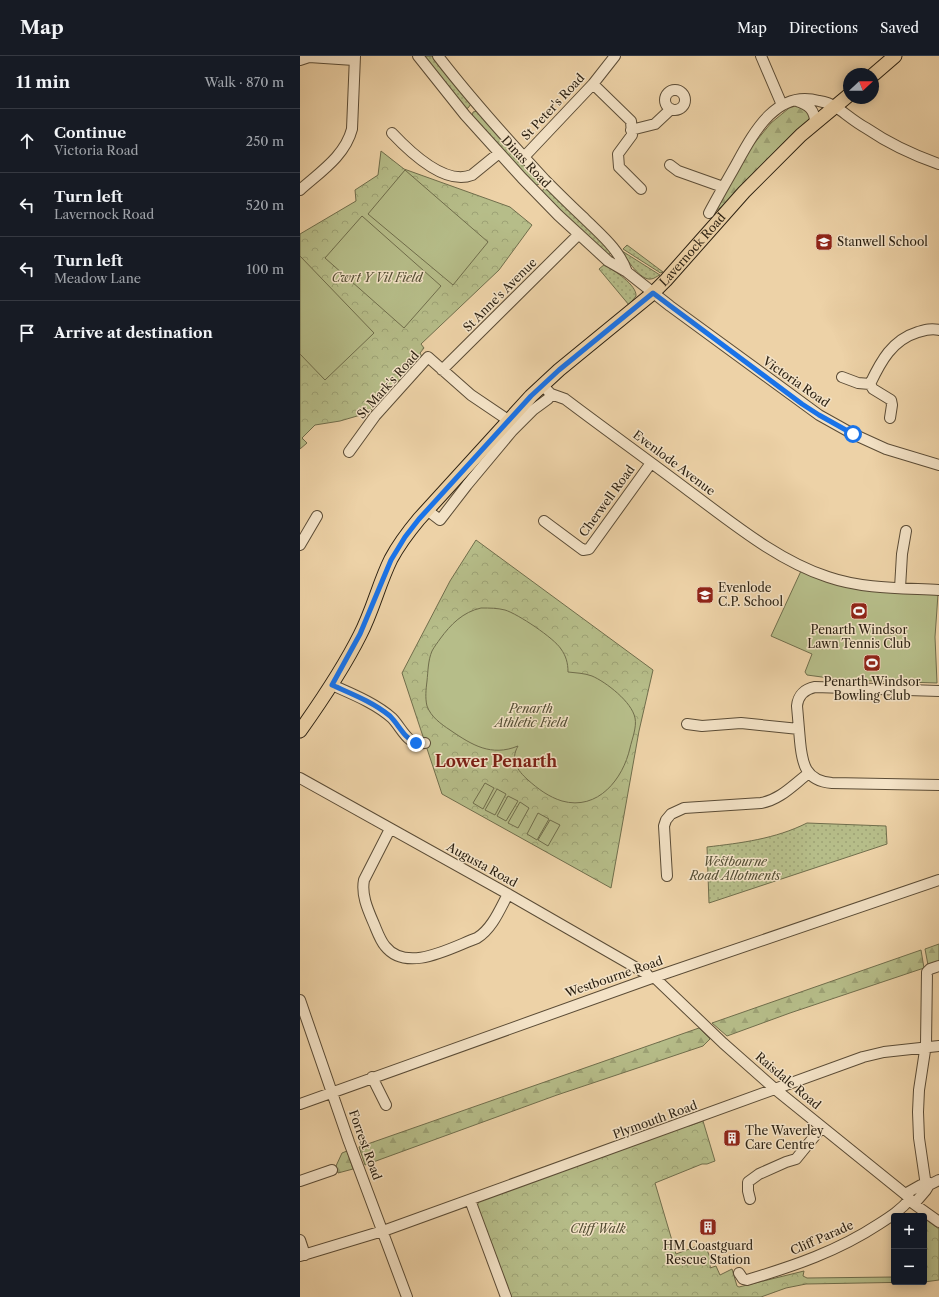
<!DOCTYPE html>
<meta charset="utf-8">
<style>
body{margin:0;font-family:"Libre Caslon Text",serif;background:#242831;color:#f1f3f6}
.controls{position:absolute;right:12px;bottom:12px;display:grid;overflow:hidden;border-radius:4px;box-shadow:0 2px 10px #0003}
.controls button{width:36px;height:36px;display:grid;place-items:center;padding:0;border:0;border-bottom:1px solid #363941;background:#171b24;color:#f1f3f6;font:20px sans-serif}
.compass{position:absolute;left:543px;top:12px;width:36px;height:36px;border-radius:50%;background:#171b24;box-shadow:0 2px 10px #0003;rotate:68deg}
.stop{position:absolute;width:12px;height:12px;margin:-9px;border:3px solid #1a73e8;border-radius:50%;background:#fff}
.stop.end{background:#1a73e8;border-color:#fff;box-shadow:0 1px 4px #0008}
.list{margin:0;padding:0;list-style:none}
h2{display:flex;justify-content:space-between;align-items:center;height:52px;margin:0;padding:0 16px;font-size:17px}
h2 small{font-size:13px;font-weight:400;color:#9ea1a6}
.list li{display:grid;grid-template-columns:26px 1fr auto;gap:12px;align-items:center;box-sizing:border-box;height:64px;padding:0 16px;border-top:1px solid #363941}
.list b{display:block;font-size:15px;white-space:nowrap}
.list p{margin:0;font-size:13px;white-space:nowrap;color:#9ea1a6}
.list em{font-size:13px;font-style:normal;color:#9ea1a6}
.icon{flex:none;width:22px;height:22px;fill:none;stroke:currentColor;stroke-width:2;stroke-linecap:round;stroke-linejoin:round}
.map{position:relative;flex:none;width:639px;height:1241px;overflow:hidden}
header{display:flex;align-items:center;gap:24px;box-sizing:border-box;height:56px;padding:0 20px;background:#171b24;border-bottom:1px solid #363941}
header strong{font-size:19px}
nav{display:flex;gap:22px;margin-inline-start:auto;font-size:14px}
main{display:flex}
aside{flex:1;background:#171b24}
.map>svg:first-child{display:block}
.grass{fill:url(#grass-dots);stroke:#706e4c}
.forest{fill:url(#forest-firs);stroke:#706e4c}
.park{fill:url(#park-crowns);stroke:#706e4c}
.pitch{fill:#b6bd89;stroke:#706e4c}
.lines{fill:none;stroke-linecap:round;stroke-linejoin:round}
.minor-casing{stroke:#5b4c36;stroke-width:12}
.major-casing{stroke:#2a1f10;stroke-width:15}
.minor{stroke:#f3e2c6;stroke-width:10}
.major{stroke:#edd2a7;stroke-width:13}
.route{stroke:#1a73e8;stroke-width:5}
.labels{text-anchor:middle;stroke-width:3;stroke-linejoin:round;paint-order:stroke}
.street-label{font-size:12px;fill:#2a1f10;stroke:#f3e2c6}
.poi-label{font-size:12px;fill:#2a1f10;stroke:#f3e2c6;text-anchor:start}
.park-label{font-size:12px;font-style:italic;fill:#544e34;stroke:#f3e2c6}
.district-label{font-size:16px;font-weight:bold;fill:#7a1f14;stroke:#f3e2c6}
</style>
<header>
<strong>Map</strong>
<nav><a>Map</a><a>Directions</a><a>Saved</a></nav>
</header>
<main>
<aside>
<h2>11 min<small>Walk · 870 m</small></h2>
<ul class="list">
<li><svg class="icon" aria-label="ahead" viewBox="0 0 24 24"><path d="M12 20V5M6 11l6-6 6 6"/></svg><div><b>Continue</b><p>Victoria Road</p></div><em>250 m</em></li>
<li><svg class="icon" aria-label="left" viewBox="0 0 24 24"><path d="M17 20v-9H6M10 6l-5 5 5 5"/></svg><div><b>Turn left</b><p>Lavernock Road</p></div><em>520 m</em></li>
<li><svg class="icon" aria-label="left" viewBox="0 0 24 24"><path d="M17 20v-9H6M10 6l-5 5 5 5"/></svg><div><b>Turn left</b><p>Meadow Lane</p></div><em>100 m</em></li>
<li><svg class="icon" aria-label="arrive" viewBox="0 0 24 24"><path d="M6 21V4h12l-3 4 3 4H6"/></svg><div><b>Arrive at destination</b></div></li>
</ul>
</aside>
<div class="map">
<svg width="639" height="1241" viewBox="0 0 639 1241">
<defs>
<pattern id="grass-dots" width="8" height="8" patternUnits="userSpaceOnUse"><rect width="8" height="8" fill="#b6bd89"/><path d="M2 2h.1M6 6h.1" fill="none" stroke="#9da275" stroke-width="1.8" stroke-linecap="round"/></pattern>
<pattern id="forest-firs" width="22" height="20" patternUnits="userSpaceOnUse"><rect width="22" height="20" fill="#b6bd89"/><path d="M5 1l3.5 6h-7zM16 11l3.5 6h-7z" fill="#9da275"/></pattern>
<pattern id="park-crowns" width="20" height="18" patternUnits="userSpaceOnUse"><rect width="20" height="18" fill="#b6bd89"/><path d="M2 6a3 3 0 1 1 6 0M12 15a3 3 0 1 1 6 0" fill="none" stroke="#9da275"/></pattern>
</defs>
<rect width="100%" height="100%" fill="#edd2a7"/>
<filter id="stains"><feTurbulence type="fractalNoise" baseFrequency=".005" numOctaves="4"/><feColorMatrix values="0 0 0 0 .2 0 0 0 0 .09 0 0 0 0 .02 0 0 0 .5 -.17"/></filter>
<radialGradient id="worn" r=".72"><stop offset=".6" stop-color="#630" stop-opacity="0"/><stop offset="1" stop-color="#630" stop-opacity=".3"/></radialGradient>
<path class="grass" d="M 121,0 L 135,0 L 171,48 L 168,52 L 166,53 Z
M 178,55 L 241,124 L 239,128 L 234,130 L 172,61 L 173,56 Z
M 244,132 L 246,132 L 310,190 L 311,196 L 310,198 L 305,199 L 242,136 Z
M 327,189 L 363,216 L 360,217 L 359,216 L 323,193 Z
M 322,195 L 360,219 C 357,220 354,223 351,223 C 341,225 326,203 322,195 Z
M 305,208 C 314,215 337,229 336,240 L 329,249 L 299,213 Z
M 507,767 L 586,770 L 587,788 L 409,847 L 407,791 C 441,787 475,783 507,767 Z"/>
<path class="forest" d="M 494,48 C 502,51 508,53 510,62 L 505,70 L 433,142 L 416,155 L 448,95 L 471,67 Z
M 639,888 L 639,906 L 628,909 L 625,893 Z
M 621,894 L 624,912 L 490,957 L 427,980 L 412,967 Z
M 399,972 L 410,983 L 403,990 L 257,1039 L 65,1109 L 59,1091 Z
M 47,1095 L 53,1113 L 38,1117 L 36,1110 L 42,1097 Z"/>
<path class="park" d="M 81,95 L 104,113 L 210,151 L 232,169 L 199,214 L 121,288 L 124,292 L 120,297 L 122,301 L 83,347 L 64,358 L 40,365 L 15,369 L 2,382 L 7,387 L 0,393 L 0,178 L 56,145 L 55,134 L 78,119 Z
M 176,484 L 353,614 L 339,675 L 311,832 L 142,738 L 102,617 L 150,525 Z
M 403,1065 L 415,1105 L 407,1108 L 402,1108 L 355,1127 L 376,1198 L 400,1189 L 401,1193 L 407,1194 L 411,1204 L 410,1212 L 416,1210 L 420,1219 L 432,1213 L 437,1230 L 439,1231 L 504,1215 L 503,1220 L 507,1222 L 594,1221 L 594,1226 L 618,1226 L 506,1228 L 486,1232 L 461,1241 L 209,1241 L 177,1150 L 179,1145 L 387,1069 L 389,1070 Z
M 625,1163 L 639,1173 L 639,1224 L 624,1226 L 624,1165 Z"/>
<path class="pitch" d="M 105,114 L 188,186 L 153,229 L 68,158 Z
M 62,160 L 141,230 L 104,272 L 25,202 Z
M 0,200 L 74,277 L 25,324 L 0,298 Z
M 501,515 C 544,536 591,536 638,538 L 635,581 L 637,627 L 544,624 L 507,619 L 505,616 L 512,598 L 471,580 Z
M 181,552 C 190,552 197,552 205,554 C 218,558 254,582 261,593 C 266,600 268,607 268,616 C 276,617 284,617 292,620 C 306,626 332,646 335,662 C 337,671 332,683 330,692 C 323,723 298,755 262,745 C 249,741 238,733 228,724 C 217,714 210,704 218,690 C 191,701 172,689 150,674 C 141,668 131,661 127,650 C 125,642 126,633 127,625 C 128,616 128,604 132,595 C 134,591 138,586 140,583 C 151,568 163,556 181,552 Z
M 185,727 L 194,732 L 183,753 L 173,747 Z
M 197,733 L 206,738 L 195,759 L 185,754 Z
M 208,740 L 218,745 L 206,765 L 197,760 Z
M 220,746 L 229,752 L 218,772 L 208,767 Z
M 238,757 L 249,763 L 237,784 L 227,778 Z
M 250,764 L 260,769 L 248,790 L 238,784 Z"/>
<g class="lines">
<defs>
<path id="minor" d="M 118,0 L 165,59 L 222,122 L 258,159 L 308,205 L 327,216 L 370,250 L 519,359 L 553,378 L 586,393 L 639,409
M 138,0 C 171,43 208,84 245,124 C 258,137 271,150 284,162 C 301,179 319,193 327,216
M 461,0 L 482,49
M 0,4 L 9,1 L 54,4
M 293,28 L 331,65 L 332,79 L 318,98 L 319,111 L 341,133
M365 44a10 10 0 1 1 20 0a10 10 0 1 1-20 0Z
M 497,45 C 509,49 515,54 515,67
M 331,74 L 355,68 L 371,53
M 92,77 C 109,95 145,130 172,119 L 199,97
M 224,101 L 293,28 L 315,0
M 370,109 L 378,115 L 423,131
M 0,134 C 20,116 45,100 52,73 L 55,0
M 409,157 C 417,142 425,128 433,114 C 451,82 474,32 519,45 C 525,46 531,48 536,51 C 546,58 555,66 566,72 C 588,87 613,99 639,108
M 142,314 L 275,182
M 542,321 L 558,327 L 570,328
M 242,329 L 251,338 L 265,343 C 306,374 348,404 389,435 C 431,466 478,505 528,521 C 563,533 602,532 639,534
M 590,362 L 592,349 L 591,344 L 573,333 L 570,328 C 581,305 592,284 618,276 C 625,274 631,272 639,274
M 49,396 L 75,360 L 128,301 L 171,339 L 208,364
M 127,454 L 140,464 L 167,429 L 212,375 L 233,354 L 248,343 L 251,338
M 244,465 L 283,494 L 289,493 L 351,407
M 0,489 L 17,460
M 600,532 L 602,498 L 606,475
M 32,629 C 52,638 75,647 92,662 C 102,672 108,691 125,687
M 639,635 L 515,631 C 505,633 498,639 497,650 C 498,662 499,673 500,685 C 502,707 505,725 532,727 L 639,729
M 387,668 L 402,670 L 441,667 L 499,673
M 0,722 L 208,838 L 347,918 L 349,923
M 90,773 L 64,824 C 61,839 68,854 74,868 C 77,875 80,884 85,890 C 107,918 152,891 177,882 C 192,873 200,853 208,838
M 367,820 L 364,770 L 366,764 L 371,758 L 384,752 L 461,747 C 480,744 494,728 509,717
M 354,921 L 423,987 L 475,1033 L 605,1138 L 614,1148 L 639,1166
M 0,944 L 49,1086 L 107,1241
M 72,1021 L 86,1049
M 0,1048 L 349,923 L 639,824
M 0,1125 L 32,1114
M 629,1129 L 625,1123 L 619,1082 L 618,1056 L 619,1034 L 626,988 L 627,916 L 630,913 L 639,910
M 605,1138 L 621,1129 L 629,1129 L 639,1124
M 450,1143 L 448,1135 L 448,1126 L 459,1118 L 486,1106 L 496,1103 L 522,1071
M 170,1144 L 206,1241
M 614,1148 L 626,1134 L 629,1129
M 0,1184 L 5,1199
M 0,1200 L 86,1174 L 563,1001 L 584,996 L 639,990
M 439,1217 L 443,1223 L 447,1224 C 494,1210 538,1195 579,1168 C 590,1161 601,1154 610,1143"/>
<g id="major">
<path d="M 573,19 L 595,0"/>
<path id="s1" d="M 0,675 C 22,644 43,613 60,579 C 73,554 79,527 91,503 C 99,488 109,475 119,463 L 231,340 L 259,314 L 353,237 L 366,224 L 444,136 L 501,79 L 549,39"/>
</g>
</defs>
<use href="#minor" class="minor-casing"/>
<use href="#major" class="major-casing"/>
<use href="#minor" class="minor"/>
<use href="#major" class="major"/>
</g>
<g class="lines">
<path class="route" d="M 116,687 C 104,682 99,669 90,660 C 73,646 52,638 32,629 L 60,578 L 91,504 L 105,481 L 119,463 L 231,340 L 259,314 L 353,237 L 502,348 L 519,359 L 553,378"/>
</g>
<defs>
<symbol id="school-square" viewBox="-11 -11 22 22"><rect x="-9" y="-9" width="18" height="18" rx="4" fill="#8f2418" stroke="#f3e2c6"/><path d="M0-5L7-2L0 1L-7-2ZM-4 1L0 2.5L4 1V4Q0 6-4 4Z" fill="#fff"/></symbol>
<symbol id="stadium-square" viewBox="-11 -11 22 22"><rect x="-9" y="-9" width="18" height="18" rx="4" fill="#8f2418" stroke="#f3e2c6"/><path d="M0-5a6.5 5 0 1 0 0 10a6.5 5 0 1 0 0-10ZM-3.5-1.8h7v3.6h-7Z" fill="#fff"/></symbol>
<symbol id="building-square" viewBox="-11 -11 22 22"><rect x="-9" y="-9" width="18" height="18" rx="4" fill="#8f2418" stroke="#f3e2c6"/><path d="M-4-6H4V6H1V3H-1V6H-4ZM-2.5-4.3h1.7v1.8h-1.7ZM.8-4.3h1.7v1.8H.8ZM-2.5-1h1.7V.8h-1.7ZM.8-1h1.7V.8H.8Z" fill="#fff"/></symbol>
</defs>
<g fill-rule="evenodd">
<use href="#school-square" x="514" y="176" width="20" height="20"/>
<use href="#school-square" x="395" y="529" width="20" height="20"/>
<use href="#stadium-square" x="549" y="545" width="20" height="20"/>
<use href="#stadium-square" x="562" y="597" width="20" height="20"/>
<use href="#building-square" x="422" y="1072" width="20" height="20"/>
<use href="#building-square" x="398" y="1161" width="20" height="20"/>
</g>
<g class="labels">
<g class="street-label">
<text transform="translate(253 51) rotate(-47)" y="4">St Peter's Road</text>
<text transform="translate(226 106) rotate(47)" y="4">Dinas Road</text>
<text dy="4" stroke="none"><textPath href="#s1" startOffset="629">Lavernock Road</textPath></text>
<text transform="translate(200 239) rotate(-45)" y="4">St Anne's Avenue</text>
<text transform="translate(496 326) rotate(35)" y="4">Victoria Road</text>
<text transform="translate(88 329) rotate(-48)" y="4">St Mark's Road</text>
<text transform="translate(374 407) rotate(37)" y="4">Evenlode Avenue</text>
<text transform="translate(307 445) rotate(-54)" y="4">Cherwell Road</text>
<text transform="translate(182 809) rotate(29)" y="4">Augusta Road</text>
<text transform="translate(314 921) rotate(-19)" y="4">Westbourne Road</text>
<text transform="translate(488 1025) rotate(40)" y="4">Raisdale Road</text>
<text transform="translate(355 1064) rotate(-20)" y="4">Plymouth Road</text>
<text transform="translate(65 1089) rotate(70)" y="4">Forrest Road</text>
<text transform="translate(522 1182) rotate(-24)" y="4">Cliff Parade</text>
</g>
<g class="poi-label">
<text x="537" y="190">Stanwell School</text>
<text x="418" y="536">Evenlode<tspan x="418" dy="14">C.P. School</tspan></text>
<text x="559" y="578" text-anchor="middle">Penarth Windsor<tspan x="559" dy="14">Lawn Tennis Club</tspan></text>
<text x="572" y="630" text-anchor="middle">Penarth Windsor<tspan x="572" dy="14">Bowling Club</tspan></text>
<text x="445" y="1079">The Waverley<tspan x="445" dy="14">Care Centre</tspan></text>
<text x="408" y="1194" text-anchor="middle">HM Coastguard<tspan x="408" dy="14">Rescue Station</tspan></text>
</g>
<g class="park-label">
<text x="77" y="226">Cwrt Y Vil Field</text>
<text x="231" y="657">Penarth<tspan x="231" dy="14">Athletic Field</tspan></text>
<text x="435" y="810">Westbourne<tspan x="435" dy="14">Road Allotments</tspan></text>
<text x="298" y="1177">Cliff Walk</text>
</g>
<g class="district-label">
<text x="196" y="711">Lower Penarth</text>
</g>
</g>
<rect width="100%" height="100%" filter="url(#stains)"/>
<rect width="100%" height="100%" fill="url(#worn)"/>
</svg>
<div class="controls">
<button>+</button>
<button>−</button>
</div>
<svg class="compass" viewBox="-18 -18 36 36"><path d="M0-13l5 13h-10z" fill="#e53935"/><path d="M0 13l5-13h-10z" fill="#9ea1a6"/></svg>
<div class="stop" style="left:553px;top:378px"></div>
<div class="stop end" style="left:116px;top:687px"></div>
</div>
</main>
